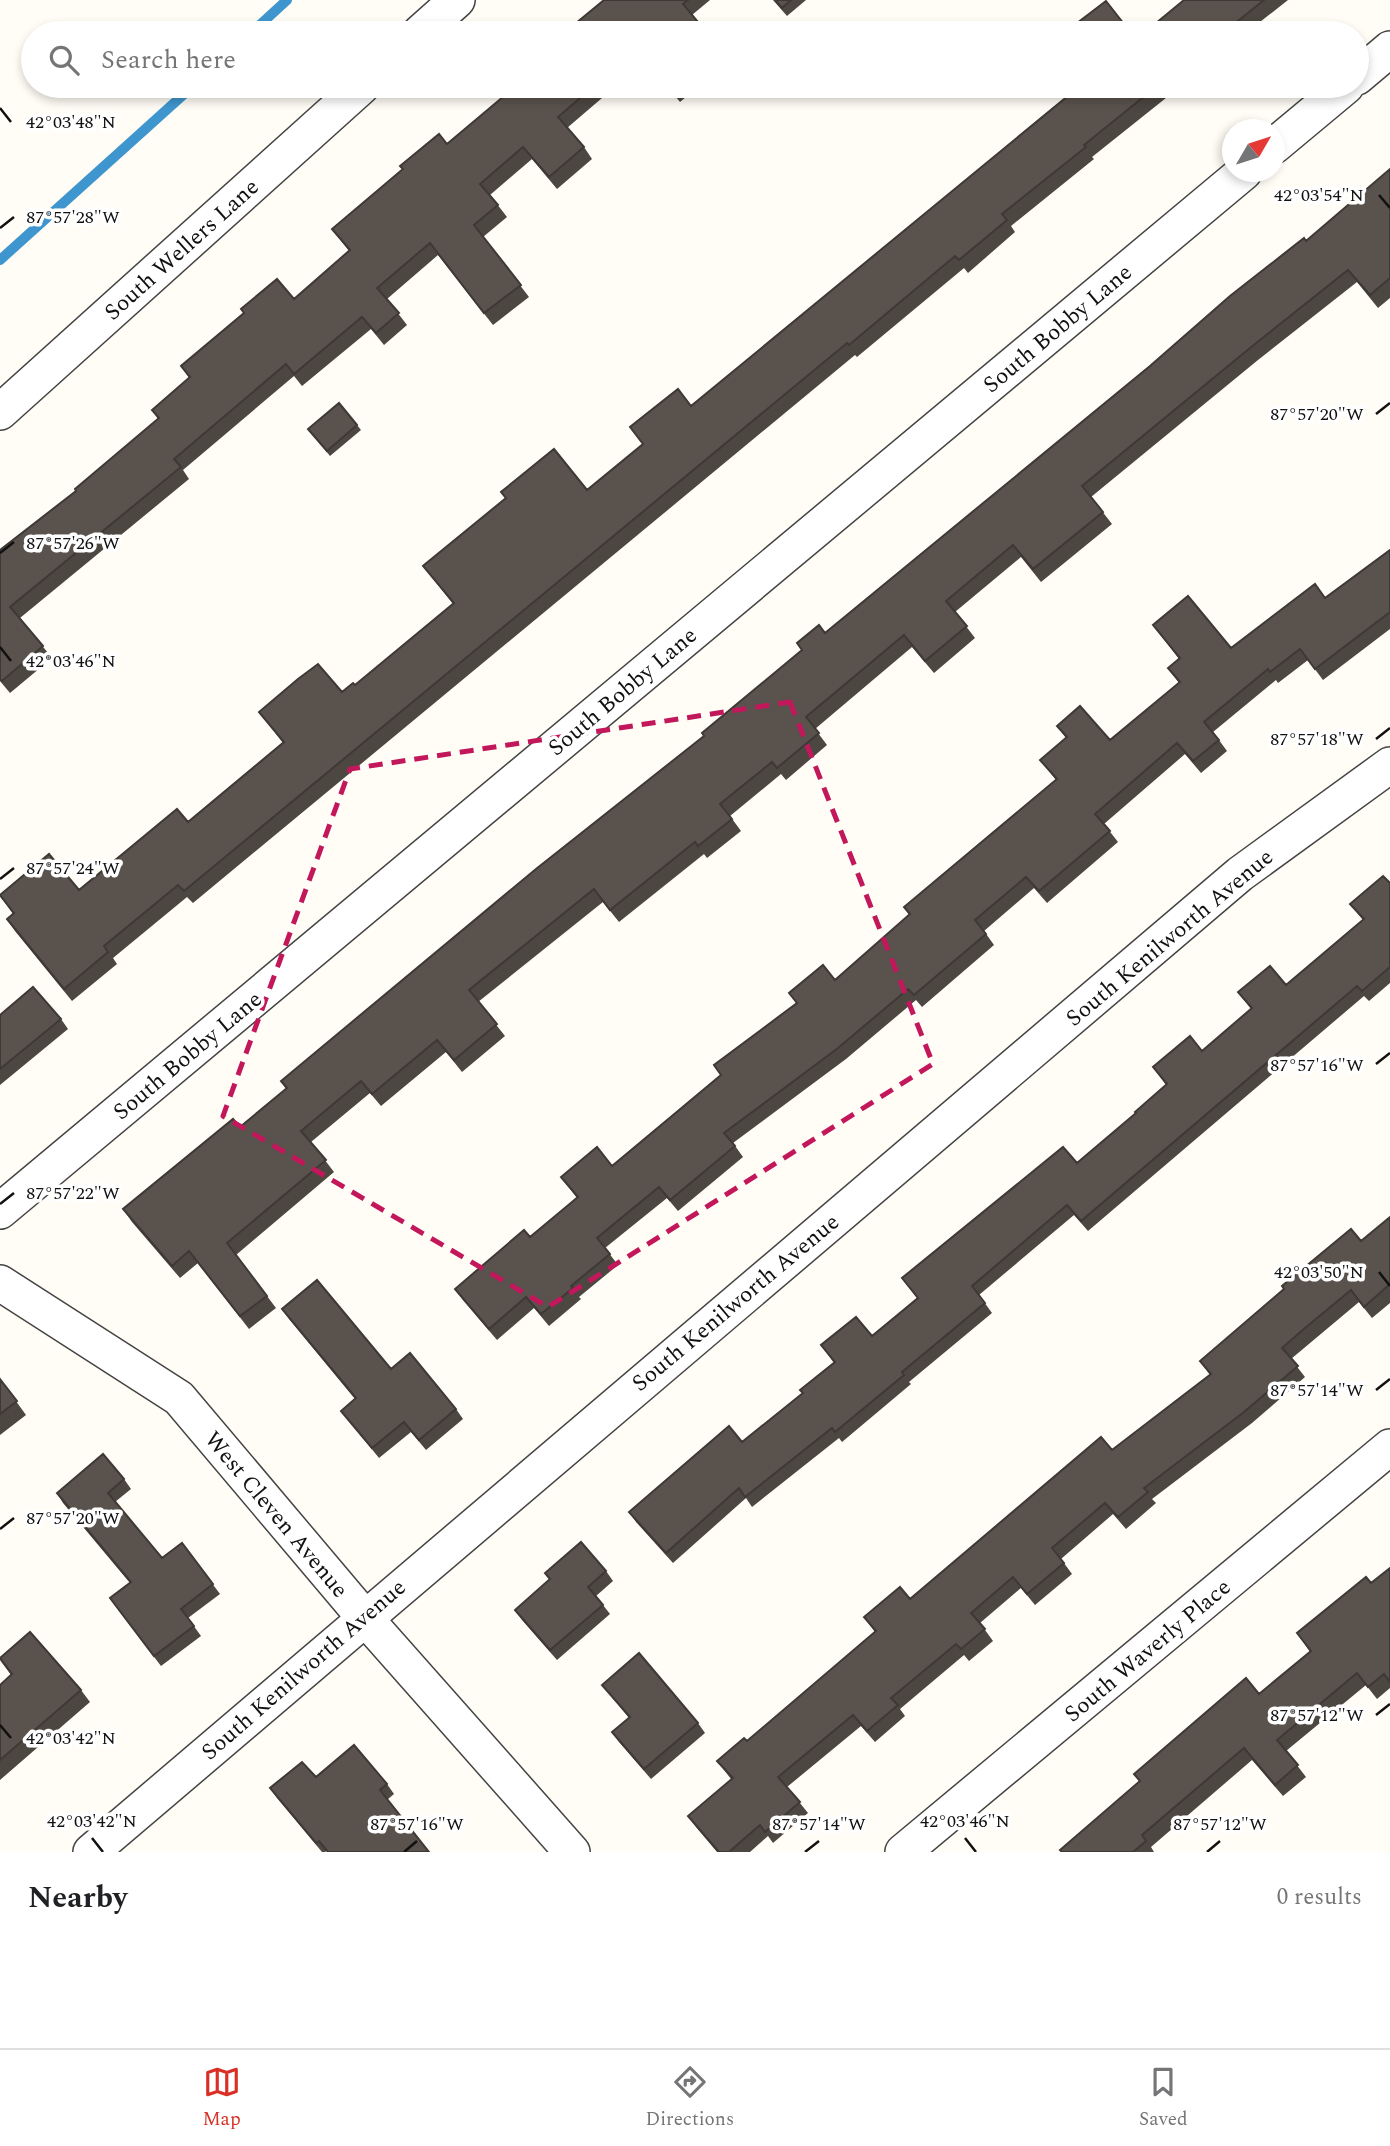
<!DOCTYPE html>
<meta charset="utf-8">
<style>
body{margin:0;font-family:Spectral,serif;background:#f6f6f6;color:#202124}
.compass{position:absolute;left:1222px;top:119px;width:63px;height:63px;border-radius:50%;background:#fff;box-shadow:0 4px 10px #0003;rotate:51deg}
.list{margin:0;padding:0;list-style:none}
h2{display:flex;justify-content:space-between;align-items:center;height:91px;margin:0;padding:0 28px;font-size:30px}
h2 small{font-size:23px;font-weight:400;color:#757577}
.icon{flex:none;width:38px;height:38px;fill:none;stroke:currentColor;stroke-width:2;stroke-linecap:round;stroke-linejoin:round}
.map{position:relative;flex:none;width:1390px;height:1852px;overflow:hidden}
.search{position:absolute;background:#fff;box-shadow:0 4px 10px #0003;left:21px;right:21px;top:21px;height:77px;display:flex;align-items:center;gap:18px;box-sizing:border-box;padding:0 24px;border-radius:38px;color:#757577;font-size:26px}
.sheet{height:196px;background:#fff}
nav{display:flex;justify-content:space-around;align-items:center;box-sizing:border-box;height:98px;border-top:2px solid #e0e0e0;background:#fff;font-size:19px;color:#757577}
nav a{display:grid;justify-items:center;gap:4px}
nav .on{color:#d93025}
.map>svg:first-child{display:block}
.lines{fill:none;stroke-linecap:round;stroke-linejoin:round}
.stream{stroke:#3f96cf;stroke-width:10}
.minor-casing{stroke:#444;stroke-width:38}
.minor{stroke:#fff;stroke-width:35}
.wall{fill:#4d4742}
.building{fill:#5a524d;stroke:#3f3936;stroke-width:2}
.marked{fill:none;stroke:#c2185b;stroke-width:5;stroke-dasharray:14 9;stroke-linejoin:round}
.ticks{fill:none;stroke:#111;stroke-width:2.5}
.labels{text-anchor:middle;stroke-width:7;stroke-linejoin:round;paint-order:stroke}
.street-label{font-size:23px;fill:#111;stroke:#fff}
.ticks-label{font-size:18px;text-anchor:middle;fill:#111;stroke:#fff;stroke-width:7;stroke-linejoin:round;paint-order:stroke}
</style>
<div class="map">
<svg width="1390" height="1852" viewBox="0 0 1390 1852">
<rect width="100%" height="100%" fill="#fffdf5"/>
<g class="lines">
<path class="stream" d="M 251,33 L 287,0
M 0,260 L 193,86"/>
<defs>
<path id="minor" d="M 420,33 L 457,0
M 1357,77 L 1390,49
M 1274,146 L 1346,86
M 0,412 L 362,86
M 0,1211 L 1244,172
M 0,1283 L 179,1398 L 364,1617 L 572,1852
M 91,1852 L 1240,874 L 1390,765
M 903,1852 L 1390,1447"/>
</defs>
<use href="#minor" class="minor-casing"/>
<use href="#minor" class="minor"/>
</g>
<path class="wall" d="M 604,0 L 710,0 L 692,15 Z
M 773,0 L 806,0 L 787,16 Z
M 1184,0 L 1288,0 L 1246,33 L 1144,33 Z
M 516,86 L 616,86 L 567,128 L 584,147 L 592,159 L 557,189 L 532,159 L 490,195 L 507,217 L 483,237 L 529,297 L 493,325 L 438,255 L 387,299 L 407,325 L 384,345 L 371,329 L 302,386 L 294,376 L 183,470 L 189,479 L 20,618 L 52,658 L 10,693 L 0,681 L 0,550 L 76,491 L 158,419 L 152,410 L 189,378 L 181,366 L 294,299 L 349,251 L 332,229 L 447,144 Z
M 636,86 L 659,86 L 645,97 Z
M 667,86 L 699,86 L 680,102 Z
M 1061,86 L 1181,86 L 1092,157 L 1094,159 L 1011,226 L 1015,232 L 968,273 L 964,268 L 857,357 L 855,355 L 193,903 L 187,897 L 113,958 L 117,964 L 72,1001 L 15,931 L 7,919 L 13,914 L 0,896 L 79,890 L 188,822 L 283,743 L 259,712 L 342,692 L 355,685 L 453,604 L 423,566 L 506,499 L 501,492 L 587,490 L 643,445 L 630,427 L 691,406 L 1068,96 Z
M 1390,169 L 1390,298 L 1378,308 L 1357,282 L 1258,360 L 1091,497 L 1112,524 L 1041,582 L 1021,557 L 955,612 L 975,638 L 934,673 L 912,647 L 815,729 L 827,745 L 786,780 L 781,774 L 730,816 L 741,831 L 707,858 L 704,854 L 619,922 L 603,902 L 478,1002 L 505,1036 L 462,1072 L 446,1052 L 381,1106 L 370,1093 L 311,1142 L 334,1172 L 236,1255 L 276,1308 L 249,1329 L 198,1263 L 180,1278 L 132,1222 L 123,1209 L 240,1127 L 286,1089 L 281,1081 L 704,736 L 825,633 L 1306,241 Z
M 357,425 L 361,430 L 330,456 L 308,429 Z
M 1390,550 L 1390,629 L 1323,680 L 1308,660 L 1278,683 L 1276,680 L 1213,732 L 1227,751 L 1201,773 L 1185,754 L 1104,824 L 1118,842 L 1047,903 L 1034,888 L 984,931 L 994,945 L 922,1007 L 916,1000 L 846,1059 L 733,1143 L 743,1157 L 678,1211 L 667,1198 L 605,1248 L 618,1265 L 579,1297 L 581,1299 L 549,1326 L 534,1308 L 497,1340 L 463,1300 L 455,1289 L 530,1237 L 577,1198 L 561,1177 L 612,1166 L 721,1076 L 796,1003 L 789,993 L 835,980 L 909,915 L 904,907 L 1056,780 L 1040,760 L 1066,738 L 1057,726 L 1110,740 L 1179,683 L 1168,668 L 1179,659 L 1153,625 L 1231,648 L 1325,598 Z
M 1390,883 L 1390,983 L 1369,1001 L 1364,996 L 1088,1231 L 1074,1215 L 979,1295 L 992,1313 L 909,1382 L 911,1384 L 842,1442 L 839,1438 L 752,1507 L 746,1498 L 673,1563 L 636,1522 L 629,1512 L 742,1442 L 803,1393 L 834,1363 L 821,1345 L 872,1336 L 917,1298 L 902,1278 L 1077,1163 L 1136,1113 L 1166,1085 L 1153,1067 L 1202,1051 L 1251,1009 L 1238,992 L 1286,985 L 1363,920 L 1350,904 Z
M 0,1015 L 61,1019 L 68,1029 L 0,1085 Z
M 1390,1217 L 1390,1303 L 1372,1318 L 1359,1302 L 1291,1359 L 1305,1377 L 1252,1423 L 1152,1499 L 1156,1503 L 1126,1529 L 1113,1514 L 1061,1559 L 1072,1574 L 1035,1605 L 1021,1588 L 980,1623 L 993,1641 L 969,1661 L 964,1655 L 900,1709 L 905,1716 L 875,1742 L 861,1726 L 787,1787 L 808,1813 L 773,1843 L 768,1836 L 750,1852 L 717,1852 L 696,1827 L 688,1816 L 731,1779 L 717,1761 L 747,1741 L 875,1632 L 864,1617 L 910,1599 L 1112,1450 L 1210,1375 L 1200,1361 L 1361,1241 Z
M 282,1309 L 391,1369 L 456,1409 L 463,1419 L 426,1450 L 411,1432 L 379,1458 L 341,1411 L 355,1399 L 289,1319 Z
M 0,1379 L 26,1415 L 0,1435 Z
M 124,1479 L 131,1489 L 115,1502 L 162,1558 L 182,1543 L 220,1594 L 188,1618 L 201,1636 L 161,1666 L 117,1608 L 130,1583 L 63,1503 L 57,1493 Z
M 1390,1568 L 1390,1688 L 1377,1699 L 1366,1685 L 1286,1751 L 1306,1777 L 1283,1796 L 1252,1760 L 1151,1847 L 1154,1852 L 1062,1852 L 1140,1782 L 1134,1774 L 1259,1694 L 1310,1652 L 1297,1633 L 1371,1583 Z
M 606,1571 L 613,1581 L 596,1596 L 610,1614 L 557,1660 L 522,1620 L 515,1610 Z
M 0,1660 L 81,1690 L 90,1702 L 0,1780 L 0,1685 L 11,1675 Z
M 602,1685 L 698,1723 L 705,1733 L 651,1779 L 619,1742 L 612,1732 L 629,1718 Z
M 316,1777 L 387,1784 L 394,1794 L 325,1852 L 322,1852 L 277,1798 L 270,1788 Z"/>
<path class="building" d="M 604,0 L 688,0 L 683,4 L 707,33 L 564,33 Z
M 775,0 L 791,0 L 782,8 Z
M 1184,0 L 1264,0 L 1223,33 L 1144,33 Z
M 1106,1 L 1131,33 L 1064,33 Z
M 516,86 L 594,86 L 558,117 L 584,147 L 549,177 L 523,147 L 480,184 L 498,205 L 474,225 L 521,285 L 484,313 L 430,243 L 377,288 L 399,313 L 376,333 L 362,317 L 294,374 L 286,364 L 174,459 L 181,467 L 10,607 L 43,646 L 2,681 L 0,679 L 0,550 L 76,491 L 75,489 L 159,418 L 152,410 L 190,377 L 181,366 L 244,313 L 241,309 L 277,279 L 294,299 L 350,250 L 332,229 L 403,169 L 400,166 L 439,134 L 447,144 Z
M 669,86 L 676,86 L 672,90 Z
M 1062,86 L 1157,86 L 1084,145 L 1086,147 L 1002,214 L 1007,220 L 959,260 L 955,256 L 849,345 L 847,343 L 184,891 L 178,885 L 104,946 L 108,952 L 64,989 L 7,919 L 14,913 L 0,895 L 49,854 L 79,890 L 177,809 L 188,822 L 284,742 L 259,712 L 298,679 L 318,664 L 342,692 L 353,683 L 355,685 L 454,603 L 423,566 L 506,498 L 501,492 L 554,449 L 587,490 L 643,444 L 630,427 L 678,389 L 691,406 L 1069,95 Z
M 1390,169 L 1390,278 L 1370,295 L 1348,270 L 1250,348 L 1082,486 L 1103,512 L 1033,569 L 1013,545 L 946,601 L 967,626 L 925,661 L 904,635 L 806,717 L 819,733 L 777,768 L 772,762 L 720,804 L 732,819 L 698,846 L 695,842 L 610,910 L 594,889 L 469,990 L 497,1024 L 454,1060 L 437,1040 L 372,1094 L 361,1081 L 301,1131 L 326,1160 L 227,1243 L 267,1296 L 240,1316 L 189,1251 L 172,1266 L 123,1209 L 233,1119 L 240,1127 L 287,1088 L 281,1081 L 536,869 L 704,736 L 702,733 L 802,650 L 797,643 L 819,625 L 825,633 L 1150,366 L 1230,296 L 1304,238 L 1306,241 Z
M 339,403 L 357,425 L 327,451 L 308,429 Z
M 1390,550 L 1390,612 L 1315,669 L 1300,649 L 1270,672 L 1268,669 L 1204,722 L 1219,740 L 1193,761 L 1177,743 L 1095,814 L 1110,831 L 1039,891 L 1026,877 L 975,920 L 986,934 L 914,995 L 908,989 L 838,1048 L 724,1133 L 735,1146 L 670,1200 L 659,1187 L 597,1238 L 610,1254 L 571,1286 L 573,1288 L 541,1314 L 526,1297 L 489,1329 L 455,1289 L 524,1230 L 530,1237 L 578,1197 L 561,1177 L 597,1147 L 612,1166 L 721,1075 L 714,1065 L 797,1003 L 789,993 L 823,965 L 835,980 L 910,914 L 904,907 L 1057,779 L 1040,760 L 1067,737 L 1057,726 L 1080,706 L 1110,740 L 1180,682 L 1168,668 L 1180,658 L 1153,625 L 1188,596 L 1231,648 L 1315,584 L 1325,598 Z
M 1383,876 L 1390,883 L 1390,967 L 1362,991 L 1357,986 L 1081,1221 L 1067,1205 L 972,1286 L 985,1303 L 902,1372 L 904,1375 L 835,1432 L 832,1428 L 745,1497 L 739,1488 L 666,1553 L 629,1512 L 729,1426 L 742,1442 L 803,1393 L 800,1390 L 835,1362 L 821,1345 L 856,1317 L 872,1336 L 918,1298 L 902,1278 L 1063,1147 L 1077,1163 L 1136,1113 L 1135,1112 L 1167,1084 L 1153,1067 L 1190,1036 L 1202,1051 L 1252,1008 L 1238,992 L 1270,966 L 1286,985 L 1364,919 L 1350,904 Z
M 33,987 L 61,1019 L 0,1069 L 0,1015 Z
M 1390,1217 L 1390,1284 L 1364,1307 L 1351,1290 L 1305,1328 L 1282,1348 L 1298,1366 L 1244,1412 L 1144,1488 L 1148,1492 L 1118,1517 L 1105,1503 L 1052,1548 L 1064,1563 L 1027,1594 L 1013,1577 L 971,1613 L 985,1629 L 961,1649 L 956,1644 L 891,1698 L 898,1705 L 867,1731 L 853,1715 L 778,1777 L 800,1802 L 765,1832 L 760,1825 L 729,1852 L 719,1852 L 688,1816 L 733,1778 L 717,1761 L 744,1738 L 747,1741 L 876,1631 L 864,1617 L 900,1587 L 910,1599 L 1101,1437 L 1112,1450 L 1211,1374 L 1200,1361 L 1284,1289 L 1282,1286 L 1351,1229 L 1361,1241 Z
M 317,1280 L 391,1369 L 410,1353 L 456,1409 L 419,1440 L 404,1422 L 372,1448 L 341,1411 L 356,1398 L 282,1309 Z
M 0,1379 L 17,1401 L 0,1414 Z
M 103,1454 L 124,1479 L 108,1493 L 162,1558 L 182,1543 L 213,1584 L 181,1609 L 194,1626 L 154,1656 L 110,1598 L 131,1582 L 57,1493 Z
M 581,1542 L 606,1571 L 588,1587 L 603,1605 L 550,1650 L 515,1610 L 550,1579 L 545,1573 Z
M 1390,1568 L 1390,1682 L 1384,1674 L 1368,1687 L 1357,1673 L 1277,1740 L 1298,1765 L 1275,1785 L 1244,1748 L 1142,1835 L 1146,1841 L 1133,1852 L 1062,1852 L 1060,1850 L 1140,1781 L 1134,1774 L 1246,1678 L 1259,1694 L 1311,1651 L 1297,1633 L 1366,1577 L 1371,1583 Z
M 30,1632 L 81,1690 L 0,1760 L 0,1685 L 12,1674 L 0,1658 Z
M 639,1653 L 698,1723 L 644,1769 L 612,1732 L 630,1717 L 602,1685 Z
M 354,1745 L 387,1784 L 380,1790 L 429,1852 L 328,1852 L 319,1841 L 316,1843 L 270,1788 L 302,1762 L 316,1777 Z"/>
<path class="marked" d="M 790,702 L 933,1064 L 548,1307 L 223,1116 L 350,769 Z"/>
<path class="ticks" d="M 0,108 L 11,122M 1379,195 L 1390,208M 0,228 L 14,217M 1376,414 L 1390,403M 0,553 L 14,542M 0,647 L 11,661M 1376,739 L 1390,728M 0,879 L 14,868M 1376,1064 L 1390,1053M 0,1204 L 14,1193M 1379,1272 L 1390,1286M 1376,1390 L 1390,1379M 0,1529 L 14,1518M 1376,1715 L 1390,1704M 0,1725 L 11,1738M 92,1838 L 103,1852M 965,1838 L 976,1852M 404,1852 L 417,1841M 805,1852 L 819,1841M 1207,1852 L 1220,1841"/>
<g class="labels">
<g class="street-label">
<text transform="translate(181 249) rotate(-42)" y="8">South Wellers Lane</text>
<text transform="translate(1057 328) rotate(-40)" y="8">South Bobby Lane</text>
<text transform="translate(622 691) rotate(-40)" y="8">South Bobby Lane</text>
<text transform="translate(1169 937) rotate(-40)" y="8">South Kenilworth Avenue</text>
<text transform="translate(187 1055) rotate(-40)" y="8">South Bobby Lane</text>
<text transform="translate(735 1302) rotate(-40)" y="8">South Kenilworth Avenue</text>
<text transform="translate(277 1514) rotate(50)" y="8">West Cleven Avenue</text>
<text transform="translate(1147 1650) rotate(-40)" y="8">South Waverly Place</text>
<text transform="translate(303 1669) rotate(-41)" y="8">South Kenilworth Avenue</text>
</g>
</g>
<g class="ticks-label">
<text x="71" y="128">42°03'48"N</text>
<text x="1319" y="201">42°03'54"N</text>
<text x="73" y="223">87°57'28"W</text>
<text x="1317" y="420">87°57'20"W</text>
<text x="73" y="549">87°57'26"W</text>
<text x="71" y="667">42°03'46"N</text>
<text x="1317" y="745">87°57'18"W</text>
<text x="73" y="874">87°57'24"W</text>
<text x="1317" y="1071">87°57'16"W</text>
<text x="73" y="1199">87°57'22"W</text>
<text x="1319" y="1278">42°03'50"N</text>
<text x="1317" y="1396">87°57'14"W</text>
<text x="73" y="1524">87°57'20"W</text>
<text x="1317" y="1721">87°57'12"W</text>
<text x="71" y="1744">42°03'42"N</text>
<text x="92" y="1827">42°03'42"N</text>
<text x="965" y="1827">42°03'46"N</text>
<text x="417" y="1830">87°57'16"W</text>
<text x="819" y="1830">87°57'14"W</text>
<text x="1220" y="1830">87°57'12"W</text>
</g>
</svg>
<svg class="compass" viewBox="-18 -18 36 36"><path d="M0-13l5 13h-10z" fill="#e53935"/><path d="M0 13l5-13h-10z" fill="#757577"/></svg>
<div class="search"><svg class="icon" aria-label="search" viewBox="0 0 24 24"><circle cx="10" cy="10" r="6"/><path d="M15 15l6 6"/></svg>Search here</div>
</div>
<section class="sheet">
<h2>Nearby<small>0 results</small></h2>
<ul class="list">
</ul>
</section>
<nav>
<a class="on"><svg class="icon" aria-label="map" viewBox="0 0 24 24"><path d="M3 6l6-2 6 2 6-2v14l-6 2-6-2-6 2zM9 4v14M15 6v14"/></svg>Map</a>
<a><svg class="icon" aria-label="directions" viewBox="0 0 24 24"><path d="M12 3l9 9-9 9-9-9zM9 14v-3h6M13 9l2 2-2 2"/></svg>Directions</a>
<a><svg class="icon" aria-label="saved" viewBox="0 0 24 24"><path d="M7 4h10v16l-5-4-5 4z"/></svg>Saved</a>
</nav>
